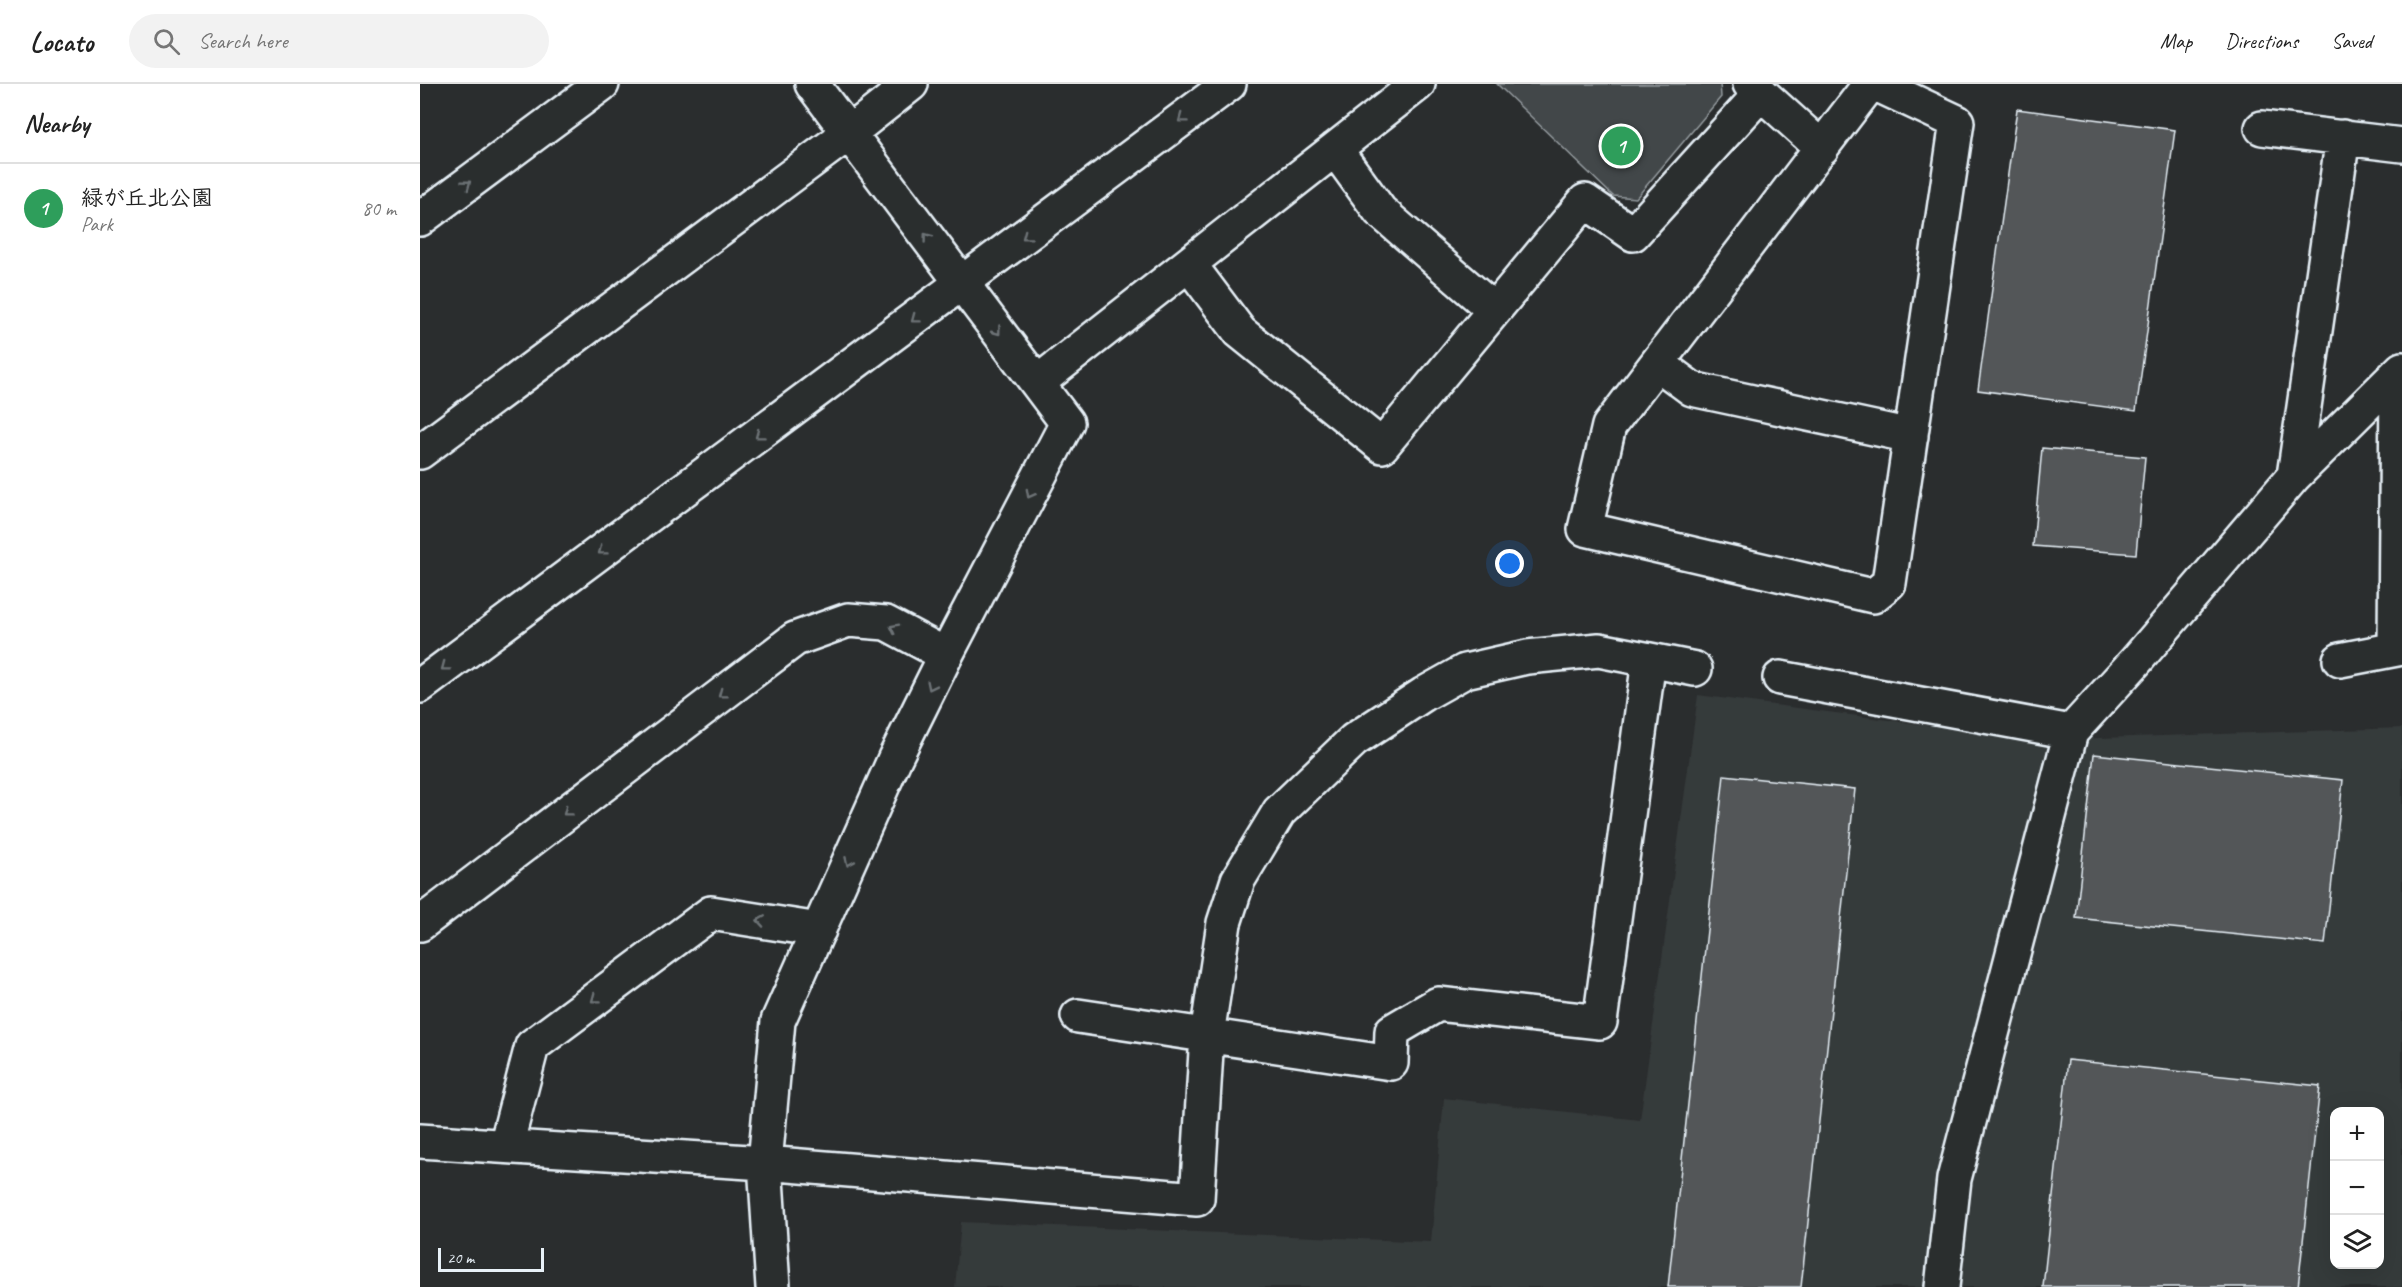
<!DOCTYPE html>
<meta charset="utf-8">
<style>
body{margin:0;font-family:Caveat,"Klee One",sans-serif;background:#f2f2f2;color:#222}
.controls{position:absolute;right:18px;bottom:18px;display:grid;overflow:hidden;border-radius:12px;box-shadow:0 6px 24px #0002}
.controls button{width:54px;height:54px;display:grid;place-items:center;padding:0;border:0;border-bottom:2px solid #e0e0e0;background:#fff;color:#222;font:30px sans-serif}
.scale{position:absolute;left:18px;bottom:15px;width:106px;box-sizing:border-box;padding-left:6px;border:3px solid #e8f1f8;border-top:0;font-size:16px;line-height:21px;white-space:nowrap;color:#e8f1f8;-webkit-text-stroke:4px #2a2d2e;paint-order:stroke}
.you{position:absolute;left:1090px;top:480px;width:21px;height:21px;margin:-15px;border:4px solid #fff;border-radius:50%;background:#1a73e8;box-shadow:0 0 0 9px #1a73e833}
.badge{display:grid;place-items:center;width:39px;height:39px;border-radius:50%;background:#d93025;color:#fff;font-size:20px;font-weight:700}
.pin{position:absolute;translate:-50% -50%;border:3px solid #fff;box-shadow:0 2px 6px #0006}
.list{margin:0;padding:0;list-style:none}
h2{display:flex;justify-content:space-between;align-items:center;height:78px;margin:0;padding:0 24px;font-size:26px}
h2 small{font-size:20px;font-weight:400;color:#767676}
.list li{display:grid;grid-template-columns:39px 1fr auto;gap:18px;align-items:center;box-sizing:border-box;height:90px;padding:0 24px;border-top:2px solid #e0e0e0}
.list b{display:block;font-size:22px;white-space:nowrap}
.list p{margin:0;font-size:20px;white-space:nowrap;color:#767676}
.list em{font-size:20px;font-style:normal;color:#767676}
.icon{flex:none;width:33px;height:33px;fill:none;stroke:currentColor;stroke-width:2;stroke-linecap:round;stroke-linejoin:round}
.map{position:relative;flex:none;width:1982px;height:1203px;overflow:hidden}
header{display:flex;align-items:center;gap:36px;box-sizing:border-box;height:84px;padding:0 30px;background:#fff;border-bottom:2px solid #e0e0e0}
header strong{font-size:28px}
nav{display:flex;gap:33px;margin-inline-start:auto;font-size:21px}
.search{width:420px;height:54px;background:#f2f2f2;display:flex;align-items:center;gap:15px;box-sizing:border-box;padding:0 21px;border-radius:33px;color:#767676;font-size:22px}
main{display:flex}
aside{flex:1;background:#fff}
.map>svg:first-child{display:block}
.built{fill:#363a3b;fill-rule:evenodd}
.green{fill:#424648;stroke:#959ca0;stroke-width:1.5}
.building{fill:#535759;stroke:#e8f1f8;stroke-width:1.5}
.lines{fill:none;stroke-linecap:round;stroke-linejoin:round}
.minor-casing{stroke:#e8f1f8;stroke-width:38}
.minor{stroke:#2a2d2e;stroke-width:33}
.oneway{stroke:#6c7275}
</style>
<header>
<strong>Locato</strong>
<div class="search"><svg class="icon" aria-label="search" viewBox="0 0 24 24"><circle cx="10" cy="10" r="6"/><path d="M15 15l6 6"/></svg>Search here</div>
<nav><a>Map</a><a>Directions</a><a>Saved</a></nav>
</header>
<main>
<aside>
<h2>Nearby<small></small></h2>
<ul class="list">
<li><span class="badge" style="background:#2e9e5b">1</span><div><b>緑が丘北公園</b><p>Park</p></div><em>80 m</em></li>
</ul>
</aside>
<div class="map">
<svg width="1982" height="1203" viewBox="0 0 1982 1203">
<rect width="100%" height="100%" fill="#2a2d2e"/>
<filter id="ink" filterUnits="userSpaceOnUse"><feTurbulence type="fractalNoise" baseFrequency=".0167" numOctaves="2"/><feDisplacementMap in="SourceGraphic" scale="12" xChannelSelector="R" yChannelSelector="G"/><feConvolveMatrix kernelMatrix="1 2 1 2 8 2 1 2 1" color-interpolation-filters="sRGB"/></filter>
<g filter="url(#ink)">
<path class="built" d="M 1278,611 L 1621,656 L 1982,644 L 1982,1203 L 535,1203 L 541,1138 L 1011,1158 L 1024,1014 L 1220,1036 ZM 1914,1028 L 1960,1028 L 1960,1180 L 1914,1180 Z"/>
<path class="green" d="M 1077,0 L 1300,0 L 1301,13 L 1216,114 L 1193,112 Z"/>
<path class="building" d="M 1597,25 L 1755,46 L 1716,327 L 1558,306 Z
M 1622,364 L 1725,373 L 1716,470 L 1613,462 Z
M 1674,670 L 1923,696 L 1905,860 L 1656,834 Z
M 1304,691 L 1435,705 L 1381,1203 L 1248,1203 Z
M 1648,976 L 1900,1002 L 1878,1203 L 1623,1203 Z"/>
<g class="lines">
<defs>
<path id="minor" d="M 1450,0 L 1189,342 L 1165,445 L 1453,512 L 1469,499 L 1537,38 L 1456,0
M 1341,9 L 1402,64
M 1842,44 L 1982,61
M 915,65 L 960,127 L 1074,226
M 0,135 L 182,0
M 769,180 L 820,248 L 962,362 L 1165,117 L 1213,150 L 1341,9 L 1330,0
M 1237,279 L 1272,305 L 1491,352
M 617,299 L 998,0
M 0,368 L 429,49 L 491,0
M 1874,392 L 1923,53
M 1975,564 L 1977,291
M 1920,576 L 1982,564
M 1360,594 L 1651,648
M 0,602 L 809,0
M 0,840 L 375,555 L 428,536 L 466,539 L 526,571
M 658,932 L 971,979 L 972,947 L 1018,920 L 1180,938 L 1229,576
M 0,1057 L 345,1079 L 777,1115 L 787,951 L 804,839 L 818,796 L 859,728 L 934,656 L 1004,610 L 1045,587 L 1107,573 L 1179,566 L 1275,585
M 86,1062 L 112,962 L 291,829 L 399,846
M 353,1203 L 345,1079 L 358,937 L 475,674 L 526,571 L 647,339 L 392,0
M 1522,1203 L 1534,1095 L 1651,648 L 1715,578 L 1874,392 L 1982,285"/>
</defs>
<use href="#minor" class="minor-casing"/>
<use href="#minor" class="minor"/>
</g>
<defs><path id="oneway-chevron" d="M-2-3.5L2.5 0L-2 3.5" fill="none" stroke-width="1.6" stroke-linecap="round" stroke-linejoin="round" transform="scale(1.5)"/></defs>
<g class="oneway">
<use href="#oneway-chevron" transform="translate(762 35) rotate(143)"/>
<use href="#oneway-chevron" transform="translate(47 100) rotate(-37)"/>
<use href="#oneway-chevron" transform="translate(606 152) rotate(143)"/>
<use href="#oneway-chevron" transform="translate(507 153) rotate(-127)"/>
<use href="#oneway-chevron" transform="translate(495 235) rotate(143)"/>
<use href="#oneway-chevron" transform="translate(577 247) rotate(53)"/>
<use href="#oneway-chevron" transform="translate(339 351) rotate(143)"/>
<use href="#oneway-chevron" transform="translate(610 410) rotate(118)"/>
<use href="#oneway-chevron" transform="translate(182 467) rotate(143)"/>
<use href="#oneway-chevron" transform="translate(474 544) rotate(-153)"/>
<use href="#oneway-chevron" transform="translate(25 583) rotate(143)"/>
<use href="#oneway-chevron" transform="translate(511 602) rotate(116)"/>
<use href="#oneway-chevron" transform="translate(302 610) rotate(143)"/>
<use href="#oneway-chevron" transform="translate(147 728) rotate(143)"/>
<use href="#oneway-chevron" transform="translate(429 778) rotate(114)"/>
<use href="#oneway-chevron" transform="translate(341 837) rotate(-171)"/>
<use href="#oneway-chevron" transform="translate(175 915) rotate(143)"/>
</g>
</g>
</svg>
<div class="controls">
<button>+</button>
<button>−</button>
<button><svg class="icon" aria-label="layers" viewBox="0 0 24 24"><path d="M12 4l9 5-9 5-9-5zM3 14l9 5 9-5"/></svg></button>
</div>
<div class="scale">20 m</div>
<div class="you"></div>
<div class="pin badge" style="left:1201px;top:62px;background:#2e9e5b">1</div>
</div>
</main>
